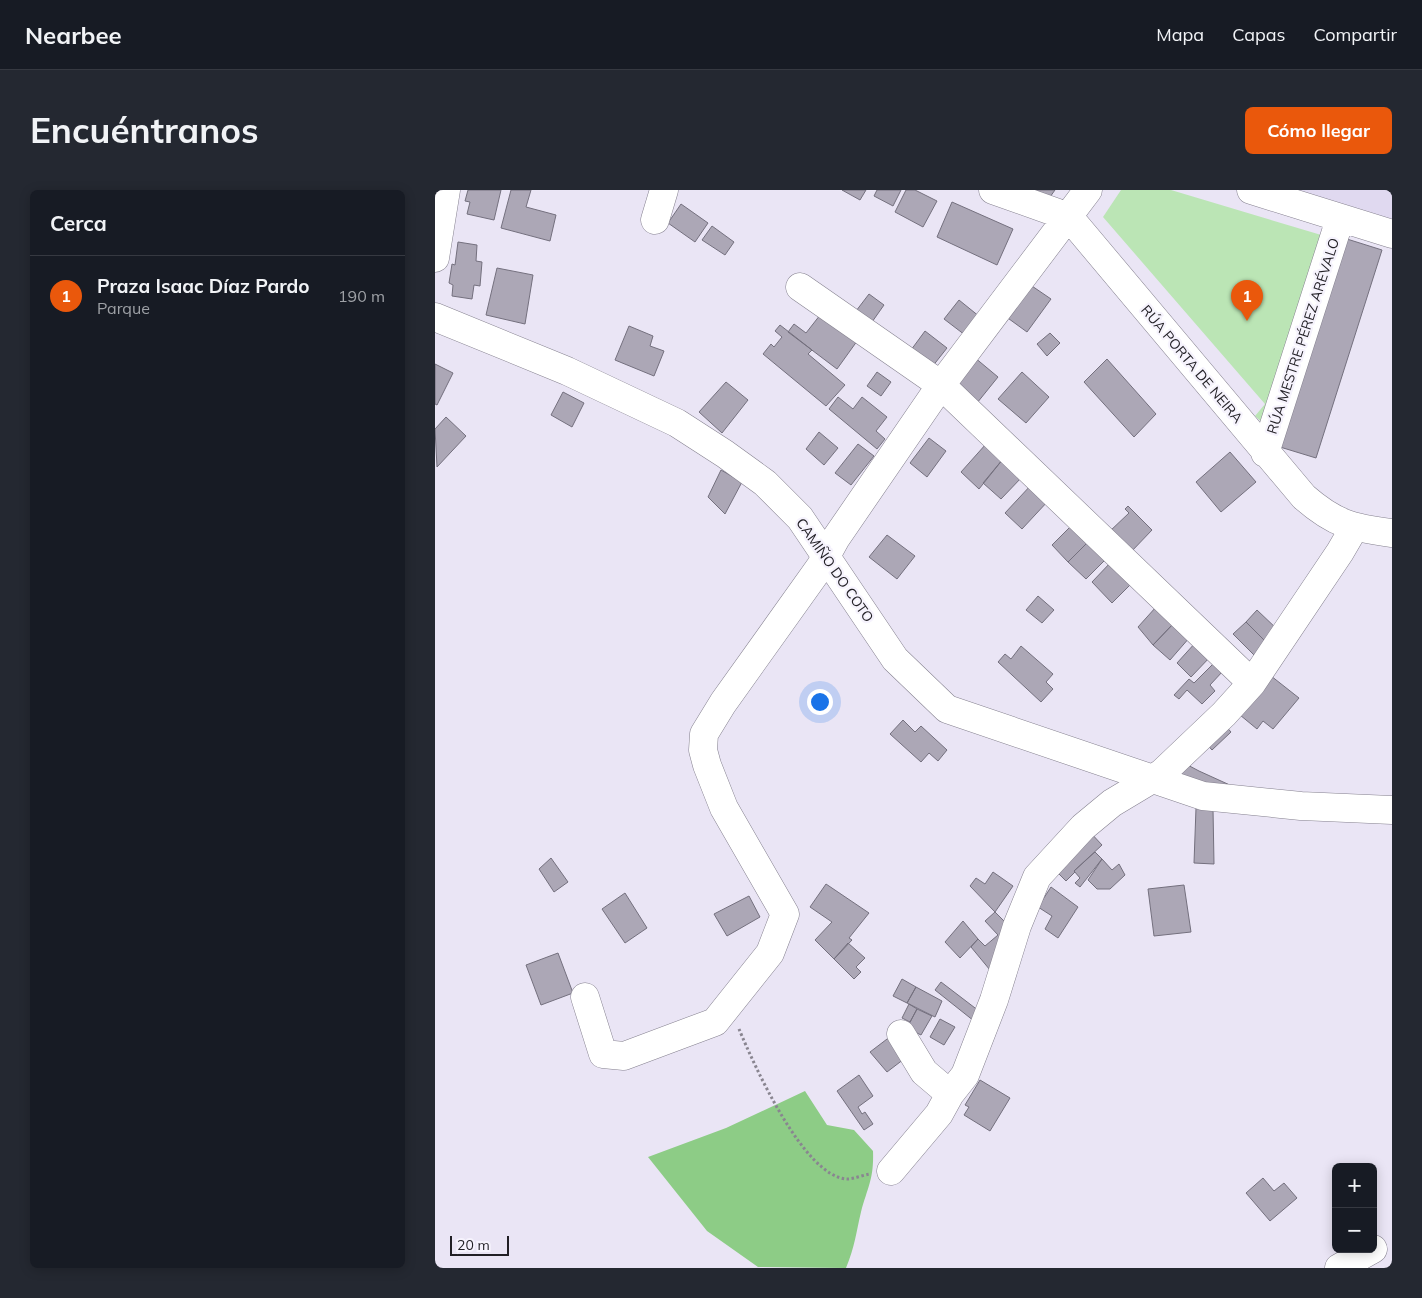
<!DOCTYPE html>
<html lang="es">
<meta charset="utf-8">
<style>
body{margin:0;font-family:Mulish,sans-serif;background:#242831;color:#f1f3f6}
.controls{position:absolute;right:15px;bottom:15px;display:grid;overflow:hidden;border-radius:8px;box-shadow:0 2px 12px #0003}
.controls button{width:45px;height:45px;display:grid;place-items:center;padding:0;border:0;border-bottom:1px solid #363941;background:#171b24;color:#f1f3f6;font:25px sans-serif}
.scale{position:absolute;left:15px;bottom:12px;width:59px;box-sizing:border-box;padding-left:5px;border:2px solid #211f25;border-top:0;font-size:14px;line-height:18px;white-space:nowrap;color:#211f25;-webkit-text-stroke:4px #f6f3fd;paint-order:stroke}
.you{position:absolute;left:384px;top:511px;width:18px;height:18px;margin:-12px;border:4px solid #fff;border-radius:50%;background:#1a73e8;box-shadow:0 0 0 8px #1a73e833}
.badge{display:grid;place-items:center;width:32px;height:32px;border-radius:50%;background:#ea580c;color:#fff;font-size:16px;font-weight:700}
.pin{position:absolute;translate:-50% -41px;filter:drop-shadow(0 1px 2px #0008)}
.pin::after{content:'';position:absolute;top:26px;width:18px;height:15px;background:inherit;clip-path:polygon(0 0,100% 0,50% 100%)}
.list{margin:0;padding:0;list-style:none}
h2{display:flex;justify-content:space-between;align-items:center;height:65px;margin:0;padding:0 20px;font-size:21px}
h2 small{font-size:16px;font-weight:400;color:#9ea1a6}
.list li{display:grid;grid-template-columns:32px 1fr auto;gap:15px;align-items:center;box-sizing:border-box;height:80px;padding:0 20px;border-top:1px solid #363941}
.list b{display:block;font-size:19px;white-space:nowrap}
.list p{margin:0;font-size:16px;white-space:nowrap;color:#9ea1a6}
.list em{font-size:16px;font-style:normal;color:#9ea1a6}
.map{position:relative;flex:none;width:957px;height:1078px;overflow:hidden;border-radius:8px}
header{display:flex;align-items:center;gap:30px;box-sizing:border-box;height:70px;padding:0 25px;background:#171b24;border-bottom:1px solid #363941}
header strong{font-size:24px}
nav{display:flex;gap:28px;margin-inline-start:auto;font-size:18px}
.intro{display:flex;align-items:center;justify-content:space-between;box-sizing:border-box;height:120px;padding:0 30px}
h1{margin:0;font-size:35px}
.button{padding:12px 22px;border-radius:8px;background:#ea580c;color:#fff;font-size:18px;font-weight:700}
main{display:flex;gap:30px;padding:0 30px}
aside{flex:1;background:#171b24;border-radius:8px;box-shadow:0 2px 12px #0003}
.map>svg:first-child{display:block}
.built{fill:#e0d9f0}
.green{fill:#bbe5b5}
.forest{fill:#8dcc86}
.building{fill:#aca7b6;stroke:#74707e}
.lines{fill:none;stroke-linecap:round;stroke-linejoin:round}
.minor-casing{stroke:#85818f;stroke-width:29}
.path{stroke:#898590;stroke-width:3;stroke-dasharray:2.5 2.5;stroke-linecap:butt}
.minor{stroke:#fff;stroke-width:28}
.labels{text-anchor:middle;stroke-width:4.5;stroke-linejoin:round;paint-order:stroke}
.street-label{font-size:14px;fill:#211f25;stroke:#f6f3fd}
</style>
<header>
<strong>Nearbee</strong>
<nav><a>Mapa</a><a>Capas</a><a>Compartir</a></nav>
</header>
<div class="intro"><h1>Encuéntranos</h1><a class="button">Cómo llegar</a></div>
<main>
<aside>
<h2>Cerca<small></small></h2>
<ul class="list">
<li><span class="badge">1</span><div><b>Praza Isaac Díaz Pardo</b><p>Parque</p></div><em>190 m</em></li>
</ul>
</aside>
<div class="map">
<svg width="957" height="1078" viewBox="0 0 957 1078">
<rect width="100%" height="100%" fill="#eae5f5"/>
<path class="built" d="M 852,0 L 957,0 L 957,32 Z"/>
<path class="green" d="M 686,0 L 736,0 L 893,47 L 832,237 L 820,226 L 830,214 L 668,27 Z"/>
<path class="forest" d="M 370,901 L 392,935 L 419,940 L 438,961 C 439,989 433,996 426,1022 C 421,1043 420,1056 411,1078 L 323,1077 L 272,1041 L 213,967 L 291,938 Z"/>
<path class="building" d="M 33,0 L 66,0 L 59,30 L 32,24 L 35,12 L 30,11 Z
M 76,0 L 96,0 L 91,17 L 121,25 L 115,51 L 66,38 Z
M 407,0 L 431,0 L 425,10 Z
M 442,0 L 466,0 L 458,16 L 439,6 Z
M 471,0 L 480,0 L 502,11 L 488,37 L 460,22 Z
M 597,0 L 620,0 L 615,7 Z
M 517,12 L 578,39 L 562,75 L 502,47 Z
M 246,14 L 273,33 L 260,52 L 233,33 Z
M 277,36 L 299,52 L 290,65 L 267,50 Z
M 912,49 L 947,60 L 881,268 L 845,257 Z
M 23,52 L 42,55 L 41,71 L 47,72 L 45,96 L 39,95 L 37,109 L 17,106 L 18,95 L 14,93 L 17,74 L 20,75 Z
M 62,78 L 98,85 L 90,134 L 51,125 Z
M 594,94 L 616,109 L 592,142 L 570,126 Z
M 434,104 L 449,115 L 437,132 L 421,121 Z
M 524,110 L 545,127 L 530,145 L 509,129 Z
M 389,120 L 425,147 L 402,179 L 353,142 L 359,134 L 371,143 Z
M 345,135 L 377,160 L 373,164 L 410,195 L 391,216 L 328,164 L 336,154 L 339,157 L 347,147 L 340,141 Z
M 194,136 L 218,146 L 215,156 L 229,161 L 219,186 L 180,170 Z
M 490,141 L 512,158 L 497,177 L 476,160 Z
M 615,143 L 625,153 L 612,166 L 602,154 Z
M 539,167 L 563,187 L 542,213 L 518,193 Z
M 672,169 L 721,224 L 699,247 L 649,192 Z
M 0,174 L 18,183 L 2,215 L 0,214 Z
M 442,182 L 456,192 L 446,206 L 432,196 Z
M 587,182 L 614,207 L 591,233 L 563,209 Z
M 291,192 L 313,210 L 287,243 L 264,222 Z
M 128,202 L 149,213 L 137,237 L 116,225 Z
M 403,207 L 418,219 L 427,207 L 452,227 L 441,241 L 450,249 L 442,259 L 394,219 Z
M 11,227 L 31,246 L 2,277 L 0,239 Z
M 384,242 L 403,258 L 389,275 L 371,259 Z
M 494,248 L 511,261 L 492,287 L 475,273 Z
M 423,254 L 439,266 L 416,295 L 400,283 Z
M 551,254 L 568,269 L 544,299 L 526,282 Z
M 795,262 L 821,292 L 786,322 L 761,292 Z
M 568,269 L 587,287 L 566,309 L 548,293 Z
M 286,280 L 307,292 L 290,324 L 273,307 Z
M 597,294 L 614,310 L 587,339 L 570,323 Z
M 693,316 L 717,340 L 695,363 L 674,342 L 694,323 L 690,319 Z
M 637,335 L 654,351 L 633,372 L 617,355 Z
M 452,345 L 480,366 L 462,389 L 434,367 Z
M 654,351 L 671,369 L 651,389 L 633,372 Z
M 677,371 L 698,392 L 677,413 L 657,392 Z
M 603,406 L 619,420 L 607,433 L 591,420 Z
M 721,417 L 738,434 L 718,455 L 703,437 Z
M 822,420 L 843,440 L 831,452 L 811,432 Z
M 811,432 L 831,452 L 819,465 L 798,444 Z
M 738,434 L 755,447 L 735,470 L 718,455 Z
M 761,452 L 776,466 L 756,487 L 742,473 Z
M 586,456 L 618,484 L 611,492 L 618,499 L 606,512 L 563,472 L 570,464 L 576,469 Z
M 779,473 L 788,481 L 775,495 L 780,501 L 767,514 L 752,500 L 744,509 L 739,505 L 754,489 L 759,493 Z
M 831,482 L 864,508 L 838,539 L 828,531 L 822,539 L 805,525 Z
M 468,530 L 480,542 L 486,536 L 512,560 L 503,571 L 494,563 L 486,572 L 455,544 Z
M 788,533 L 796,542 L 777,560 L 769,551 Z
M 747,572 L 764,581 L 797,596 L 735,589 Z
M 761,618 L 778,619 L 779,674 L 759,673 Z
M 654,641 L 667,655 L 639,681 L 640,682 L 631,691 L 617,677 Z
M 660,662 L 667,669 L 645,697 L 640,693 L 645,688 L 639,681 Z
M 116,668 L 133,692 L 119,702 L 104,679 Z
M 667,669 L 677,680 L 684,674 L 690,685 L 675,699 L 662,699 L 653,690 Z
M 558,682 L 578,696 L 560,722 L 535,696 L 541,688 L 550,694 Z
M 391,694 L 434,723 L 414,748 L 417,750 L 399,769 L 380,750 L 397,732 L 375,717 Z
M 749,695 L 756,742 L 719,746 L 713,699 Z
M 616,697 L 643,717 L 623,748 L 610,739 L 617,726 L 603,717 Z
M 190,703 L 212,738 L 190,753 L 167,719 Z
M 314,706 L 325,727 L 292,746 L 279,724 Z
M 560,722 L 570,732 L 555,780 L 536,757 L 543,749 L 550,756 L 563,745 L 550,731 Z
M 528,731 L 543,749 L 525,768 L 510,752 Z
M 413,753 L 430,768 L 421,777 L 426,782 L 419,789 L 399,769 Z
M 123,763 L 138,803 L 106,815 L 91,775 Z
M 467,789 L 481,797 L 472,813 L 458,806 Z
M 506,792 L 544,821 L 539,831 L 500,800 Z
M 481,797 L 507,811 L 500,827 L 472,813 Z
M 474,814 L 482,819 L 475,832 L 467,828 Z
M 482,819 L 497,826 L 486,845 L 472,838 Z
M 505,829 L 520,837 L 509,855 L 495,847 Z
M 456,846 L 469,869 L 452,882 L 435,862 Z
M 424,885 L 438,906 L 423,917 L 427,924 L 430,922 L 438,934 L 429,940 L 402,901 Z
M 545,890 L 575,908 L 555,941 L 529,925 L 534,917 L 530,915 Z
M 828,988 L 839,1001 L 849,993 L 862,1008 L 835,1031 L 811,1003 Z"/>
<g class="lines">
<defs>
<path id="minor" d="M 558,0 L 634,27 L 869,307 C 900,334 917,338 957,343
M 816,0 L 957,44
M 220,30 L 229,0
M 0,68 L 11,0
M 365,97 L 506,195 L 817,493
M 0,127 L 132,181 L 242,233 L 290,264 L 330,293 L 365,328 L 460,469 L 512,519 L 768,606 L 866,616 L 957,620
M 830,263 L 905,29
M 150,807 L 168,864 L 189,866 L 280,832 L 335,763 L 350,724 L 289,618 L 272,575 L 268,560 L 269,544 L 288,513 L 385,377 L 401,348 L 506,195 L 653,0
M 466,844 L 489,882 L 515,904
M 456,981 L 504,924 L 515,904 L 530,885 L 559,810 L 582,736 L 602,687 L 648,637 L 677,613 L 727,583 L 789,524 L 817,493 L 905,362 L 919,338
M 904,1078 L 938,1059"/>
</defs>
<use href="#minor" class="minor-casing"/>
<path class="path" d="M 304,839 C 319,875 369,987 412,989 C 419,989 428,985 435,984"/>
<use href="#minor" class="minor"/>
</g>
<g class="labels">
<g class="street-label">
<text transform="translate(868 146) rotate(-72)" y="5">RÚA MESTRE PÉREZ ARÉVALO</text>
<text transform="translate(757 174) rotate(50)" y="5">RÚA PORTA DE NEIRA</text>
<text transform="translate(400 380) rotate(55)" y="5">CAMIÑO DO COTO</text>
</g>
</g>
</svg>
<div class="controls">
<button>+</button>
<button>−</button>
</div>
<div class="scale">20 m</div>
<div class="you"></div>
<div class="pin badge" style="left:812px;top:131px">1</div>
</div>
</main>
